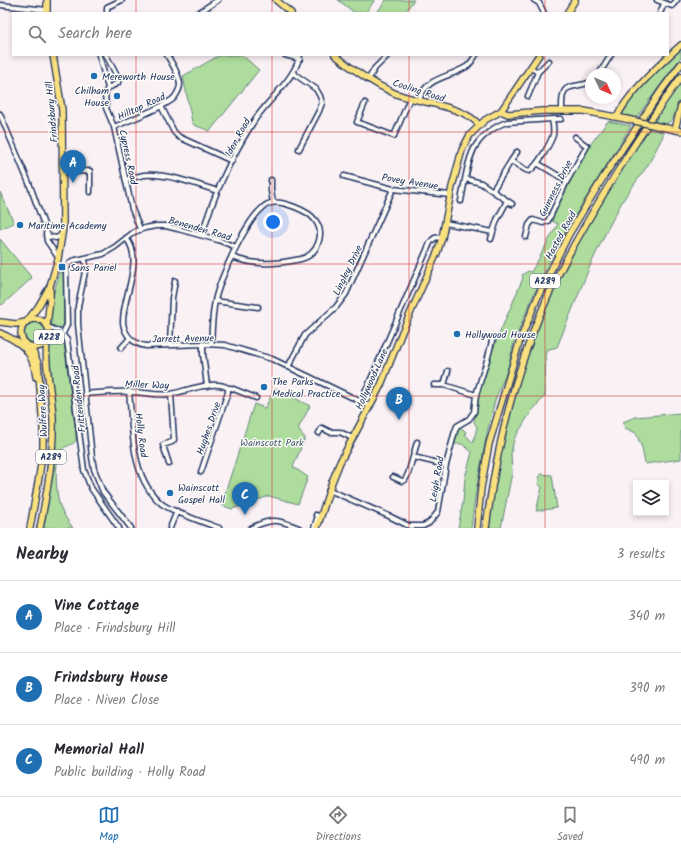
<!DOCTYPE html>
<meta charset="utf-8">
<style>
body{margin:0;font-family:Kalam,sans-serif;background:#f2f2f3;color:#2b2b33}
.controls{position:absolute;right:12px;bottom:12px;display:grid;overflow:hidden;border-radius:0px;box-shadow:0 2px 6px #0003}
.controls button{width:36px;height:36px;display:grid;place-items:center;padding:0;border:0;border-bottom:1px solid #e1e1e2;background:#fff;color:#2b2b33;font:20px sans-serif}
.compass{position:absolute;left:585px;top:68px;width:36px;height:36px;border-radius:50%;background:#fff;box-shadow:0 2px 6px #0003;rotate:134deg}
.you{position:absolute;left:273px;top:222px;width:14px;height:14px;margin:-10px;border:3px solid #fff;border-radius:50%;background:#1a73e8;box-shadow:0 0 0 6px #1a73e833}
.badge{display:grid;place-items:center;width:26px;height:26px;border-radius:50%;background:#1f6fb2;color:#fff;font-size:13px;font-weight:700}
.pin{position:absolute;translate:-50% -33px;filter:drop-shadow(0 1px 2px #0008)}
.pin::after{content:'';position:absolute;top:21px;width:14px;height:12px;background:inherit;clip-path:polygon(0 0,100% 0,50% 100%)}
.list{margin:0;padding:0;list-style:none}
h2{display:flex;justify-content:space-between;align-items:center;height:52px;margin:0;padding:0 16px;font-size:17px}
h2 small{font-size:13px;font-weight:400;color:#7c7c81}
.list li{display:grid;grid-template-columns:26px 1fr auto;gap:12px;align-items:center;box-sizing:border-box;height:72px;padding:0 16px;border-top:1px solid #e1e1e2}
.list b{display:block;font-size:15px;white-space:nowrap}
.list p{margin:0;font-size:13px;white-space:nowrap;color:#7c7c81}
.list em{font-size:13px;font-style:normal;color:#7c7c81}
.icon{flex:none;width:22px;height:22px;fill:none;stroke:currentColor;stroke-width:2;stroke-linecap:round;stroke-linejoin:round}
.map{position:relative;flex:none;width:681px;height:528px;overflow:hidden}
.search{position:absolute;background:#fff;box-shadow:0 2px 6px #0003;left:12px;right:12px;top:12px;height:44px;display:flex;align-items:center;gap:10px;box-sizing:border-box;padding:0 14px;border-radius:0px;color:#7c7c81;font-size:15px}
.sheet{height:268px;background:#fff}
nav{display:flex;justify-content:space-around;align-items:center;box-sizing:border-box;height:56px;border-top:1px solid #e1e1e2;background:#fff;font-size:11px;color:#7c7c81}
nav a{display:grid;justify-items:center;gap:2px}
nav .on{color:#1f6fb2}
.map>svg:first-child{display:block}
.green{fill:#addc9c;stroke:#64867d}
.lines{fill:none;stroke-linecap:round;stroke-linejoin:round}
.minor-casing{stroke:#1b2f5e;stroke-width:7}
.major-casing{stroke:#1b2f5e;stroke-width:8}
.minor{stroke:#fdfcf7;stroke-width:4}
.major{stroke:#fae180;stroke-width:5.5}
.major-bridge-casing{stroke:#1b2f5e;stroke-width:8;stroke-linecap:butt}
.major-bridge{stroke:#fae180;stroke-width:5.5}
.grid{fill:none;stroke:#d62828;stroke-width:1;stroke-opacity:0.55}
.poi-dot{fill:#1f6fb2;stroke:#fdfcf7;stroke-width:1.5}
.labels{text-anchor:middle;stroke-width:3;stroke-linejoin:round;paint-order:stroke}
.shield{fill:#fdfcf7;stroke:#5f6c8c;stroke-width:1}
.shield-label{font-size:9px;font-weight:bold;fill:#1b2f5e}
.poi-label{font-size:10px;fill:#1b2f5e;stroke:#fdfcf7;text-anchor:start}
.street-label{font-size:10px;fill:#1b2f5e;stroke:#fdfcf7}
.park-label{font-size:10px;fill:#405a6e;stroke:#fdfcf7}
</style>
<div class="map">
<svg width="681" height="528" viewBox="0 0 681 528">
<rect width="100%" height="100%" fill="#faf1f5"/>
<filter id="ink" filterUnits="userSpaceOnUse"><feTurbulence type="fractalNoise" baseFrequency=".025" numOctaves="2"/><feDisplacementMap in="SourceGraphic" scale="8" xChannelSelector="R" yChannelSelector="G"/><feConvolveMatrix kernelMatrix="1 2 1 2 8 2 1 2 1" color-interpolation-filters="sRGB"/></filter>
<g filter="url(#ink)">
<path class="green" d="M 338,0 L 375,0 L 365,13 L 355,13 Z
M 386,0 L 414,0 L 404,13 L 380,13 L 378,11 Z
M 681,46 L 681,57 L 636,118 L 625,118 L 622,116 L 621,111 L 629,99 Z
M 220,55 L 242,55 L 259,70 L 210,131 L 194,125 L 192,122 L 183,76 Z
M 681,80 L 681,100 L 672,120 L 666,124 L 652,121 Z
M 608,121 L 631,126 L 576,214 L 551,259 L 533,296 L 514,342 L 508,368 L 495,400 L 487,433 L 475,497 L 471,528 L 458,528 L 463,502 L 465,478 L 472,452 L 462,444 L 454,444 L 454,439 L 458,428 L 463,429 L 466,432 L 465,434 L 473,443 L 477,427 L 474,422 C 477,406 480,390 484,374 C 495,341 510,310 523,278 L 522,275 L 528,271 L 531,272 C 541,256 548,240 558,224 L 552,221 L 552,217 L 584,153 Z
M 647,129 L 663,132 L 663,136 L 648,165 L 623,200 L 607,230 L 590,266 L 557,347 L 546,350 L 545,396 L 531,412 L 514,439 L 511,454 L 512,473 L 501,528 L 487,528 C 500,436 525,344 568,262 C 574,248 583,235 590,222 C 609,191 628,159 647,129 Z
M 0,192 L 14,223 L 0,229 Z
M 0,239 L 32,278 L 2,305 L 0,303 Z
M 60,272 L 64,273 L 64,325 L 59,329 C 55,328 52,326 50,321 C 47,313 57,282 60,272 Z
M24 332a11 11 0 1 1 22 0a11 11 0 1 1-22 0Z
M 56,338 L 62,340 L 64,343 L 76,433 L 76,441 C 72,446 65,445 61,451 C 54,462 56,491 59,503 C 62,513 67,520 73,528 L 43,528 L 55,461 L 55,447 L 56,420 L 49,351 C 50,346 50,341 56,338 Z
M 275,388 L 310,406 L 298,429 L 305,438 L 293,467 L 308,477 L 298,504 L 269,496 L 232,509 L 221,505 L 254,404 L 265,408 Z
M 681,413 L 681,459 L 645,464 L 642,448 L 636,433 L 625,428 L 623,422 L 635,417 Z
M 540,474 L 552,475 L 557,508 L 536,511 L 542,487 L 538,484 Z"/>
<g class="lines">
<defs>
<path id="minor" d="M 534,0 L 539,3 L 544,13
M 657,0 L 672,6 L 677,0
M 0,5 L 47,10
M 107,13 L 107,7 L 122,0
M 198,13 L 218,0
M 660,13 L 664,4
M 99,55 L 108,88 L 105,93 L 106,108 L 114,127 L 132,209 L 140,229
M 106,55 L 118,78 L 118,83 L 108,88
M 285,55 L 300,59
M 538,72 L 549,61
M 293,73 L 316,89 L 320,96 L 322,103 L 319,111 L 299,149
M 599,74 L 611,55
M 368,80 L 375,68 L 388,55
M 528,96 L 538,72 L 531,68
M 419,100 C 426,77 448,78 466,67 C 470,65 473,59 476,55
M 365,103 L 357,122 L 394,136 L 410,98
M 161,106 L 174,132 L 179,137 L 232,161
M 562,110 C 561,80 570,90 591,82
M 0,114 L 29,183 L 48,236 L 55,238 L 59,237 L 62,233
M 114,127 C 127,121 165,107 174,98 C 177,94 180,89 180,84 C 179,73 172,64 167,55
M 511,161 L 517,152
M 537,163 L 567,181
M 63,172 L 90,171 L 90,192
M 344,176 L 393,189 L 450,195
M 466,179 L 481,183 L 512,204
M 126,180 C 132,178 138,176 144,175 C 167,173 196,184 217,191
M 271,180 L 271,191 L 273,202
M 493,190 L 511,161 L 526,170 L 529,171 C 537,167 550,144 553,135 C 554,130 553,124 552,119 L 561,119
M 461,201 C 464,186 468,155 477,144 C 483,135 497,125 507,122 L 552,119
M 445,223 L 493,232 L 497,220 L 507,201
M 46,234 L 47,241 L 58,257
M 202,235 C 212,199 231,157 252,124 C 265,102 295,80 300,55
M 526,237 L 529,225 L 533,220 L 543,223 L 548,221 L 567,181 L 587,146 L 575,137
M 126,238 C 145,260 122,297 123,323 C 125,336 134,344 146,346 L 203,344 L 225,345 L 272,359 L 370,406
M 491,239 L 493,232
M 85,259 L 86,267 L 78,306 L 78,324 L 92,457 L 94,469 L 103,492 L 131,528
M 215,301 L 258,307
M 48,327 L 60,332 L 67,340 L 84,470 L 91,488 L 119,528
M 62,335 L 67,325 L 66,270 L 69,264 L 72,261 L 103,254 L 115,247 L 134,232 L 145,228 L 156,226 L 166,226 L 178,229 L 218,240 L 236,247
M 47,341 L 55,336 L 61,334
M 203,344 L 203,354 L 207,386
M 211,344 C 212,330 212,315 215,301 C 219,280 250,208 271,203 C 282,200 309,211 315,220 C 326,234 317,255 301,259 C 277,264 255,266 232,257
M 170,345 L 172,298 L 175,281
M 121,348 L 130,338
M 288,367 L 305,335 L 336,307 L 346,294 L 393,189
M 448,371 L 444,385 L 476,395
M 434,385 L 444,385
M 129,391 C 133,429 130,478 162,504 C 173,512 205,523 219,528
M 85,394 C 101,393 116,391 131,392 C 144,392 158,396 171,394 C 186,391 215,379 228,388 L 231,388 L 256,398
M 360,401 L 368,386 L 430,243 C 434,237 436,237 442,238
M 319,433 L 322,428 L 330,432 L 340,432 L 352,438
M 417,442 L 413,457 L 446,465
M 169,464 L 163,445 L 172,442 L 174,440 L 171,394
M 201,472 L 228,392 L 228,388
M 393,477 L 402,481 L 405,480 L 408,474 L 413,457
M 329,490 L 389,516 L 409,526 L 423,526 L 429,523 L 438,512 L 446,465 L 455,431 L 457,426 L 469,419 L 474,412 L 476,395 L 488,357 L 493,337
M 170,528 L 177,511
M 251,528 C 273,518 277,519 299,528
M 314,528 L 318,516 L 316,515"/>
<path id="major" d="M 47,0 L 47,13
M 276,0 L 291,13
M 567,13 L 575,0
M 335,55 C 353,70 372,83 394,93 C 417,103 464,105 479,125
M 501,111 L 508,114 L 543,111 L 584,111 L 626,119
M 617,117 C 627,94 662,62 681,45
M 662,127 L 681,131
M 675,130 L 681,105
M21 333a14 14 0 1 1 28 0a14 14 0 1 1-28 0Z
M 27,321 L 38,307 L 50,286 L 58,259 L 63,228 L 62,110 L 53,55
M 0,322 L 16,324 L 26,322
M 47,325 L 50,299 L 50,286
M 0,333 C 23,343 33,352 36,377
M 30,528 L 39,477 L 43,449 L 43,428 L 38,363 L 31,347
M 40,528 C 47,492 54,455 53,418 C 52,392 44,367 47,341
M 317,528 L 332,482 L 340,462 L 381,385 L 402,332 L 437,253 L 442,238 L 452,187 L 462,150 L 470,135 L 485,120 L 501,111 L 539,55
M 477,528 L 481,488 L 489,444 L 520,340 L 539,294 L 569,234 L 604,176 L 661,91 L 681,64
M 486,528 C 496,449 515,369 548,296 C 564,261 583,228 603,195 C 628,154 653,115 681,77"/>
</defs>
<use href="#minor" class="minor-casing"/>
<use href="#major" class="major-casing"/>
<use href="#minor" class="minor"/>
<use href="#major" class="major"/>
<defs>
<path id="major-bridge" d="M 626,119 L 662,127"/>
</defs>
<use href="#major-bridge" class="major-bridge-casing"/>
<use href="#major-bridge" class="major-bridge"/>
</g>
</g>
<path class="grid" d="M 136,0 L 136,13M 272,0 L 272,13M 409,0 L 409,13M 545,0 L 545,13M 136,55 L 136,528M 272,55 L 272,528M 409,55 L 409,528M 545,55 L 545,528M 0,132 L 681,132M 0,264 L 681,264M 0,396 L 681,396"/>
<g class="poi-dot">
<circle cx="94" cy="76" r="4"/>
<circle cx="117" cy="96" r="4"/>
<circle cx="20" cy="225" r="4"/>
<rect x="58" y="263" width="8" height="8" rx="2"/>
<circle cx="457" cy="334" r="4"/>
<circle cx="264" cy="387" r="4"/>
<circle cx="170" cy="493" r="4"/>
</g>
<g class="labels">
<g class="shield">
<rect x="530" y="274" width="30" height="14" rx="3"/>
<rect x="34" y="330" width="30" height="14" rx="3"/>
<rect x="36" y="450" width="30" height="14" rx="3"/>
</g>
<g class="shield-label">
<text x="545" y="284">A289</text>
<text x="49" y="340">A228</text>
<text x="51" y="460">A289</text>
</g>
<g class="poi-label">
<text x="102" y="80">Mereworth House</text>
<text x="109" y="94" text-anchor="end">Chilham<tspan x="109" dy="12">House</tspan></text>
<text x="28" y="229">Maritime Academy</text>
<text x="70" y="271">Sans Pariel</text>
<text x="465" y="338">Hollywood House</text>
<text x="272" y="385">The Parks<tspan x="272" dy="12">Medical Practice</tspan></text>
<text x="178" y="491">Wainscott<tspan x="178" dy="12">Gospel Hall</tspan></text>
</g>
<g class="street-label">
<text transform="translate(419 90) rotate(18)" y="4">Cooling Road</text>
<text transform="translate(141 106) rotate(-25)" y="4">Hilltop Road</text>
<text transform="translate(51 112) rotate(-95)" y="4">Frindsbury Hill</text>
<text transform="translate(237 137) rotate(-61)" y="4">Iden Road</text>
<text transform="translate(129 157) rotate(78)" y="4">Cypress Road</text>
<text transform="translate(410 181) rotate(9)" y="4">Povey Avenue</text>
<text transform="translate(555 188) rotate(-63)" y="4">Guinness Drive</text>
<text transform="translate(200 228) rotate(16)" y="4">Benenden Road</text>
<text transform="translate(560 235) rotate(-61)" y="4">Hasted Road</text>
<text transform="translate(347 270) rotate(-64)" y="4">Lingley Drive</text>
<text transform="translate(183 338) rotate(-1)" y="4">Jarrett Avenue</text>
<text transform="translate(371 379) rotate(-66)" y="4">Hollywood Lane</text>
<text transform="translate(147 384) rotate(2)" y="4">Miller Way</text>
<text transform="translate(78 399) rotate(-96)" y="4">Frittenden Road</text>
<text transform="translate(42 411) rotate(-93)" y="4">Wulfere Way</text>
<text transform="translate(208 428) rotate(-71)" y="4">Hughes Drive</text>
<text transform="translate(142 435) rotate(83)" y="4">Holly Road</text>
<text transform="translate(436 479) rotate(-80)" y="4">Leigh Road</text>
</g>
<g class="park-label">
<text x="272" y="446">Wainscott Park</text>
</g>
</g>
</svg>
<div class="controls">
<button><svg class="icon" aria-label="layers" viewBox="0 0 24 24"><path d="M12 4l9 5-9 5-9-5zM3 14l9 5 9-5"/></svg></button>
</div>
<svg class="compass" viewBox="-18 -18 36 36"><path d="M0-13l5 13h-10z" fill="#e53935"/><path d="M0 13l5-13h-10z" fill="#7c7c81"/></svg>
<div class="you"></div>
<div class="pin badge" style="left:73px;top:183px">A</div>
<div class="pin badge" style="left:399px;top:420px">B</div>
<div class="pin badge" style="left:245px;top:515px">C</div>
<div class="search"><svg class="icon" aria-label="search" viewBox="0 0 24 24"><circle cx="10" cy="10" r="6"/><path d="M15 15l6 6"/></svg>Search here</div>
</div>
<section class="sheet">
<h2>Nearby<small>3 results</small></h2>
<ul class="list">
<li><span class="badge">A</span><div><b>Vine Cottage</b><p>Place · Frindsbury Hill</p></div><em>340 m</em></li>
<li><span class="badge">B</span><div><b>Frindsbury House</b><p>Place · Niven Close</p></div><em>390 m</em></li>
<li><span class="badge">C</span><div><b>Memorial Hall</b><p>Public building · Holly Road</p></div><em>490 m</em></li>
</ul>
</section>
<nav>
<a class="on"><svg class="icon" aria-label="map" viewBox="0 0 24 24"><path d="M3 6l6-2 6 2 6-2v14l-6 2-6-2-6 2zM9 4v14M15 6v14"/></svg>Map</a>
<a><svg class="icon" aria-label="directions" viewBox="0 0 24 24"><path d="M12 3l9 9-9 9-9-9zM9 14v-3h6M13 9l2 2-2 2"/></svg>Directions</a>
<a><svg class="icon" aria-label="saved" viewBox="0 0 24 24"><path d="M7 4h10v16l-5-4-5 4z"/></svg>Saved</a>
</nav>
